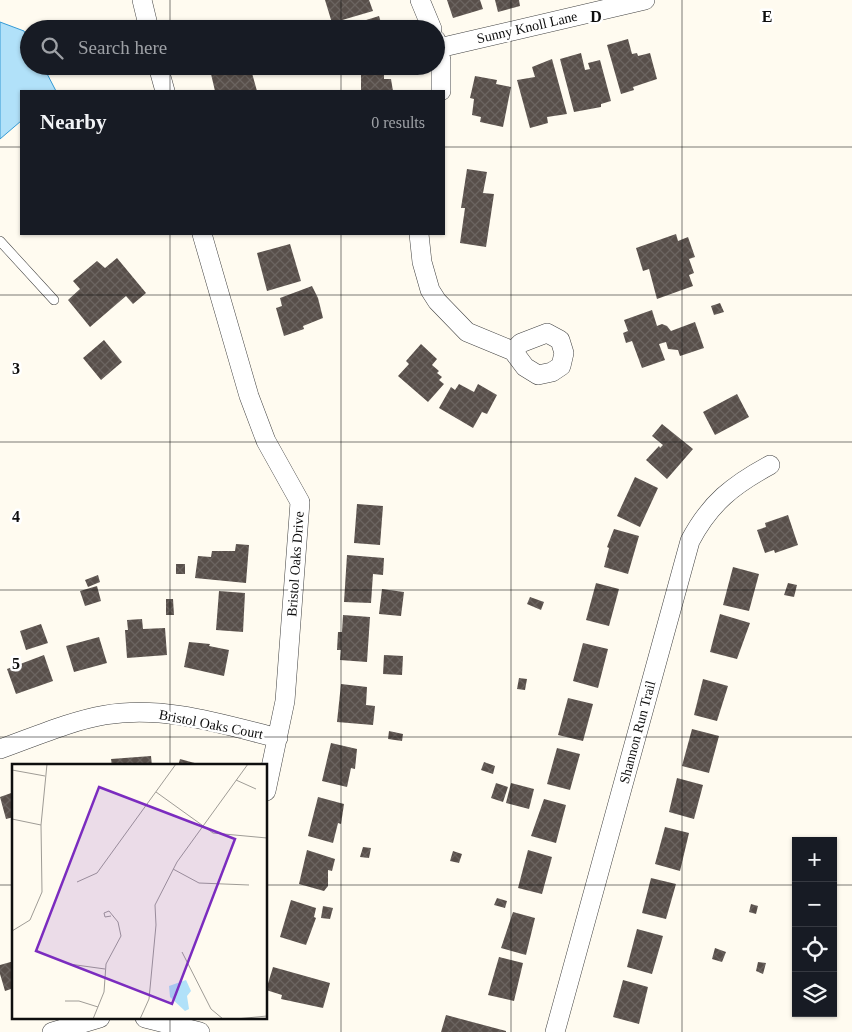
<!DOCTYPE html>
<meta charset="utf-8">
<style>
body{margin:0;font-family:Georgia,serif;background:#20242c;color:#f1f3f6}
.controls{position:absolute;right:15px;bottom:15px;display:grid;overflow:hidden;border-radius:0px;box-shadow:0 1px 4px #0004}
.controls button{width:45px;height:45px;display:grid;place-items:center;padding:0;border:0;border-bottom:1px solid #363941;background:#171b24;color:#f1f3f6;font:25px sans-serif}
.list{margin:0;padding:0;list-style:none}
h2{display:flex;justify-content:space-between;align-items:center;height:65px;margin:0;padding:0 20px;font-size:21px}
h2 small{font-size:16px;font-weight:400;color:#9ea1a6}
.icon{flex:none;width:28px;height:28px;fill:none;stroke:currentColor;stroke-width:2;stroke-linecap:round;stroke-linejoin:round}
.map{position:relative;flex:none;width:852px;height:1032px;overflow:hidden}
.search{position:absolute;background:#171b24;box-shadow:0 1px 4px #0004;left:20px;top:20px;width:425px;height:55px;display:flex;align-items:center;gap:12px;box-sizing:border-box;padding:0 18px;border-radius:28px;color:#9ea1a6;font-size:19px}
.panel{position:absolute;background:#171b24;box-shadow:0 1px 4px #0004;left:20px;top:90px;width:425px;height:145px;border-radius:0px}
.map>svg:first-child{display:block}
.water{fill:#b1e1f9;stroke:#349ad5}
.building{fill:url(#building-cross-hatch)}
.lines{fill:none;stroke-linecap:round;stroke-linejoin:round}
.lane-casing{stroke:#414141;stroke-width:10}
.street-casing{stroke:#414141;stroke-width:20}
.lane{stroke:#fff;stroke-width:9}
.street{stroke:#fff;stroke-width:19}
.grid{fill:none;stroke:#0e0e0e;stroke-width:1;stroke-opacity:0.55}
.labels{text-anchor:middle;stroke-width:5;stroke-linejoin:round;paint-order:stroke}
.street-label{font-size:14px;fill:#0e0e0e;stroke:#fff}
.inset-road{fill:none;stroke:#9f9c96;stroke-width:1}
.view{fill:#7b2cbf;fill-opacity:0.15;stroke:#7b2cbf;stroke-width:2.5}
.inset-edge{fill:none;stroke:#0e0e0e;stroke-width:2.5}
.grid-label{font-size:16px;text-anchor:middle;font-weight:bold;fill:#0e0e0e;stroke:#fff;stroke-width:5;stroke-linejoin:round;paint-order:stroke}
</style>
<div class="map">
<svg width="852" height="1032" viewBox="0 0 852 1032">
<defs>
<pattern id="building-cross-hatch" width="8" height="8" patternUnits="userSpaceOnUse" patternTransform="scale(1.25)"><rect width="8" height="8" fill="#584f4a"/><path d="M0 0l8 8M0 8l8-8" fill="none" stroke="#6b6460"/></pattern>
</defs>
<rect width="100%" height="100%" fill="#fffbf0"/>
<path class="water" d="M 0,22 L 24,31 L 29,40 L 29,66 L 43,66 L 56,91 L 21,91 L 21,121 L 0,139 Z"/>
<path class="building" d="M 325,0 L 369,0 L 373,11 L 332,23 Z
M 447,0 L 480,0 L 483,9 L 453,18 Z
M 495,0 L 519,0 L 520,6 L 498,12 Z
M 379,16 L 383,29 L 348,29 L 347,26 Z
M 628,39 L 632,54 L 637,53 L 638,56 L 650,53 L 657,79 L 633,87 L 634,90 L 621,94 L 607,45 Z
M 581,53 L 585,70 L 590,69 L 588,63 L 600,60 L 611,101 L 601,104 L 601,107 L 574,112 L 560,59 Z
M 552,59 L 567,114 L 547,117 L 548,123 L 530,128 L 517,80 L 535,77 L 532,67 Z
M 238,66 L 250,66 L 257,91 L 215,91 L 211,74 Z
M 366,71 L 373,71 L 373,74 L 384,74 L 384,79 L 391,79 L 393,91 L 361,91 L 361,74 L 366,74 Z
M 475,76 L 497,80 L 496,84 L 511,87 L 503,127 L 480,122 L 481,117 L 472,115 L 474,99 L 470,98 Z
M 467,169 L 487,172 L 483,193 L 494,194 L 486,247 L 460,243 L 465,208 L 461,208 Z
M 676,234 L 678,241 L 688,237 L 695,257 L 689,259 L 694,273 L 689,275 L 693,286 L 657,299 L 649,269 L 643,271 L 636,248 Z
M 290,244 L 301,281 L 267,291 L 257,253 Z
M 117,258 L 146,293 L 133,304 L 126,296 L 90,327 L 68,300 L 80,289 L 73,281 L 97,261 L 105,268 Z
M 312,286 L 318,298 L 323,318 L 303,326 L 304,329 L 284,336 L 276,308 L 282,306 L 280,298 Z
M 720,303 L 724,312 L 714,315 L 711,306 Z
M 652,310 L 657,326 L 662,324 L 667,326 L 671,331 L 695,322 L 704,348 L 680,356 L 678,350 L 668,349 L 666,342 L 659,344 L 665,360 L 642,368 L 632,341 L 626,343 L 623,333 L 628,331 L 624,320 Z
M 104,340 L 122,362 L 101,380 L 83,358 Z
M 421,344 L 437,359 L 432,365 L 439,371 L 437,373 L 442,377 L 439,380 L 444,384 L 428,402 L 398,376 L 409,364 L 406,361 Z
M 459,384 L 474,392 L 478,384 L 497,395 L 487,414 L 482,412 L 473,428 L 439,408 L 451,387 L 455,390 Z
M 737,394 L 749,417 L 715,435 L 703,412 Z
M 662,424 L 693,449 L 667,479 L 646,460 L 659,446 L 660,448 L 663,445 L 652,436 Z
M 635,477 L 658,488 L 640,527 L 617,516 Z
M 357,504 L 383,506 L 380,545 L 354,543 Z
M 788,515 L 798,545 L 775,553 L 774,550 L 765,553 L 757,530 L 766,527 L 765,523 Z
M 614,529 L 639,536 L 628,574 L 604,567 L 609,548 L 607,547 Z
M 236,544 L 249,545 L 246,583 L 195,578 L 198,556 L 211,557 L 212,551 L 235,551 Z
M 347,555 L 384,558 L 383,575 L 373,574 L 371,603 L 344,602 Z
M 176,564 L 185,564 L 185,574 L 176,574 Z
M 733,567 L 759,574 L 749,611 L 723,605 Z
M 98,575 L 100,582 L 88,587 L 85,580 Z
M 596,583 L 619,589 L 609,626 L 586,620 Z
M 788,583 L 797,585 L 794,597 L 784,595 Z
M 97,586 L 101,601 L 85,606 L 80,591 Z
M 382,589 L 404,592 L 401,616 L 379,614 Z
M 219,591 L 245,593 L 243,632 L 216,630 Z
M 530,597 L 544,602 L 541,610 L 527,604 Z
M 166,599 L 173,599 L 174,615 L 166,615 Z
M 720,614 L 750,623 L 737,659 L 710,652 Z
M 343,615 L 370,617 L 367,662 L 340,660 L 341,650 L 337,650 L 338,632 L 342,632 Z
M 142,619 L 143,629 L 165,628 L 167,655 L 127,658 L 125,630 L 128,630 L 127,620 Z
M 41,624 L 48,643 L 26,650 L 20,631 Z
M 99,637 L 107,663 L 74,672 L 66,646 Z
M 189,642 L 210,644 L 209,646 L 229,650 L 224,676 L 184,667 Z
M 583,643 L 608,649 L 598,688 L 573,681 Z
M 44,655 L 53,681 L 16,694 L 7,669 Z
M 384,655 L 403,656 L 402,675 L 383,674 Z
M 519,678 L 527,679 L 525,690 L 517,689 Z
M 703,679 L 728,686 L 717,721 L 694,715 Z
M 341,684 L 367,687 L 366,705 L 375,706 L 373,725 L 337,722 Z
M 568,698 L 593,704 L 583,741 L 558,735 Z
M 692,729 L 719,736 L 709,773 L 682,766 Z
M 389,731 L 403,734 L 402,741 L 388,739 Z
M 331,743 L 357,749 L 355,769 L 351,768 L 347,787 L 322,781 Z
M 557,748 L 580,754 L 570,790 L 547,784 Z
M 151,756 L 152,766 L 112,766 L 111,759 Z
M 180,759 L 202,765 L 202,766 L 178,766 Z
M 484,762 L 495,766 L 493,774 L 481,770 Z
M 677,778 L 703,785 L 694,819 L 669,812 Z
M 496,783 L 508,787 L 503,802 L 491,798 Z
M 511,783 L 534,789 L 529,809 L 506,803 Z
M 14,792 L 14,817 L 6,819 L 0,797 Z
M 318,797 L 344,804 L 341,824 L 338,823 L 333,843 L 308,836 Z
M 544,799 L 566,805 L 556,843 L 531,836 Z
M 665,827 L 689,833 L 680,871 L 655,864 Z
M 363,847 L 371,848 L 369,858 L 360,857 Z
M 307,850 L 335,859 L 332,871 L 328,870 L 328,886 L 324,891 L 299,884 Z
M 528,850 L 552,857 L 542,894 L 518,888 Z
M 453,851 L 462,854 L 459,863 L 450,861 Z
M 651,878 L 676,884 L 666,919 L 642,913 Z
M 497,898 L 507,901 L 505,908 L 494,905 Z
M 291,900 L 316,908 L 314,917 L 316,918 L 306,945 L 280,937 Z
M 751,904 L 758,906 L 756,914 L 749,912 Z
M 323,906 L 333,908 L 330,919 L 321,918 Z
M 513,912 L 535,918 L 526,955 L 501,948 Z
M 637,929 L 663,936 L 652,974 L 627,967 Z
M 715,948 L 726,952 L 722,962 L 712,959 Z
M 499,957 L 523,963 L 514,1001 L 488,995 Z
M 14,961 L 14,988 L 5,991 L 0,974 L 0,965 Z
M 758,962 L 766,963 L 763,974 L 756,971 Z
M 273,967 L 330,983 L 323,1008 L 281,999 L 282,995 L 266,990 Z
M 623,980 L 648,987 L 639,1024 L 613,1017 Z
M 446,1015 L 506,1031 L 506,1032 L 441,1032 Z"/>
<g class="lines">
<defs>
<path id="lane" d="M 0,241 L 54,300"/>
<path id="street" d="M 142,0 L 149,29
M 420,0 L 432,29
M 436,40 L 441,60 L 441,91
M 439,48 L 645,0
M 158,66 L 165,91
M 202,234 L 249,396 L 266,441 L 300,502 L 285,701 L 266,791
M 419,234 L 422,262 L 430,290 L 437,301 L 467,332 L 513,351 L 525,367 L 538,375 L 552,372 L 561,366 L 564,353 L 560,340 L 547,333 L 521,343 L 513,351
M 0,749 C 34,737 70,721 105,715 C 164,705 222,724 278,738
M 145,1018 L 200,1032
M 52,1032 L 100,1018
M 555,1032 L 690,541 C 710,503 733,485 770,465"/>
</defs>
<use href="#lane" class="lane-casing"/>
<use href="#street" class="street-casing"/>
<use href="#lane" class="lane"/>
<use href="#street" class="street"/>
</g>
<path class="grid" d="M 170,0 L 170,29M 341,0 L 341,29M 511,0 L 511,1032M 682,0 L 682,1032M 170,66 L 170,91M 341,66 L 341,91M 0,147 L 21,147M 444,147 L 852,147M 170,234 L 170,766M 341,234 L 341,1032M 0,295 L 852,295M 0,442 L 852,442M 0,590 L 852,590M 0,737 L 852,737M 0,885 L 14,885M 266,885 L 796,885M 833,885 L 852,885M 170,1018 L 170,1032"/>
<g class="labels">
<g class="street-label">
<text transform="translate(527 27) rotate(-13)" y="5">Sunny Knoll Lane</text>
<text transform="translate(295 564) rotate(-86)" y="5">Bristol Oaks Drive</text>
<text transform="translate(211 724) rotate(11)" y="5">Bristol Oaks Court</text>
<text transform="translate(637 732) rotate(-75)" y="5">Shannon Run Trail</text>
</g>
</g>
<g transform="translate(12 764)">
<rect width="255" height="255" fill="#fffbf0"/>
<path d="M 174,216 L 179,227 L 175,232 L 177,245 L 173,247 L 158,233 L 157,222 Z" fill="#b1e1f9"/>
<path class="inset-road" d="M 0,6 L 33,12M 224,16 L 244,25M 144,28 L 201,69 L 255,74M 0,55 L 29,61M 161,105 L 187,119 L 237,121M 65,118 L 85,109 L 164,0M 0,167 L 18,156 L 30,128 L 29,61 L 35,0M 170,188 L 199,245 L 211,255M 57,200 L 93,205M 53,237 L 67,237 L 86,243M 81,255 L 92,228 L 94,200 L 109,172 L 106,158 L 97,147 L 92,149 L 93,153 L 99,152M 128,255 L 137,235 L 144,161 L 143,141 L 165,98 L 236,0M 224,255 L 255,252"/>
<path class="view" d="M 87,23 L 223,75 L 160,240 L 24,187 Z"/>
<rect width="255" height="255" class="inset-edge"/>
</g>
<g class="grid-label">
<text x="596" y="22">D</text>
<text x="767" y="22">E</text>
<text x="16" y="374">3</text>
<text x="16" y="522">4</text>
<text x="16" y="669">5</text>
</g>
</svg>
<div class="controls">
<button>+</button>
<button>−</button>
<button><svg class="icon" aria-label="locate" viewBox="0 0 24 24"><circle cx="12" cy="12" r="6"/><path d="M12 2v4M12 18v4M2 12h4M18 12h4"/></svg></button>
<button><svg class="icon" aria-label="layers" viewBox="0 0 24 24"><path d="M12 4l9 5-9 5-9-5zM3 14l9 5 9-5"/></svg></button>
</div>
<div class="search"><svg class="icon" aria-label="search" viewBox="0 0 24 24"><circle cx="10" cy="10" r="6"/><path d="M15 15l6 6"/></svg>Search here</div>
<section class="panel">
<h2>Nearby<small>0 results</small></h2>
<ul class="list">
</ul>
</section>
</div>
